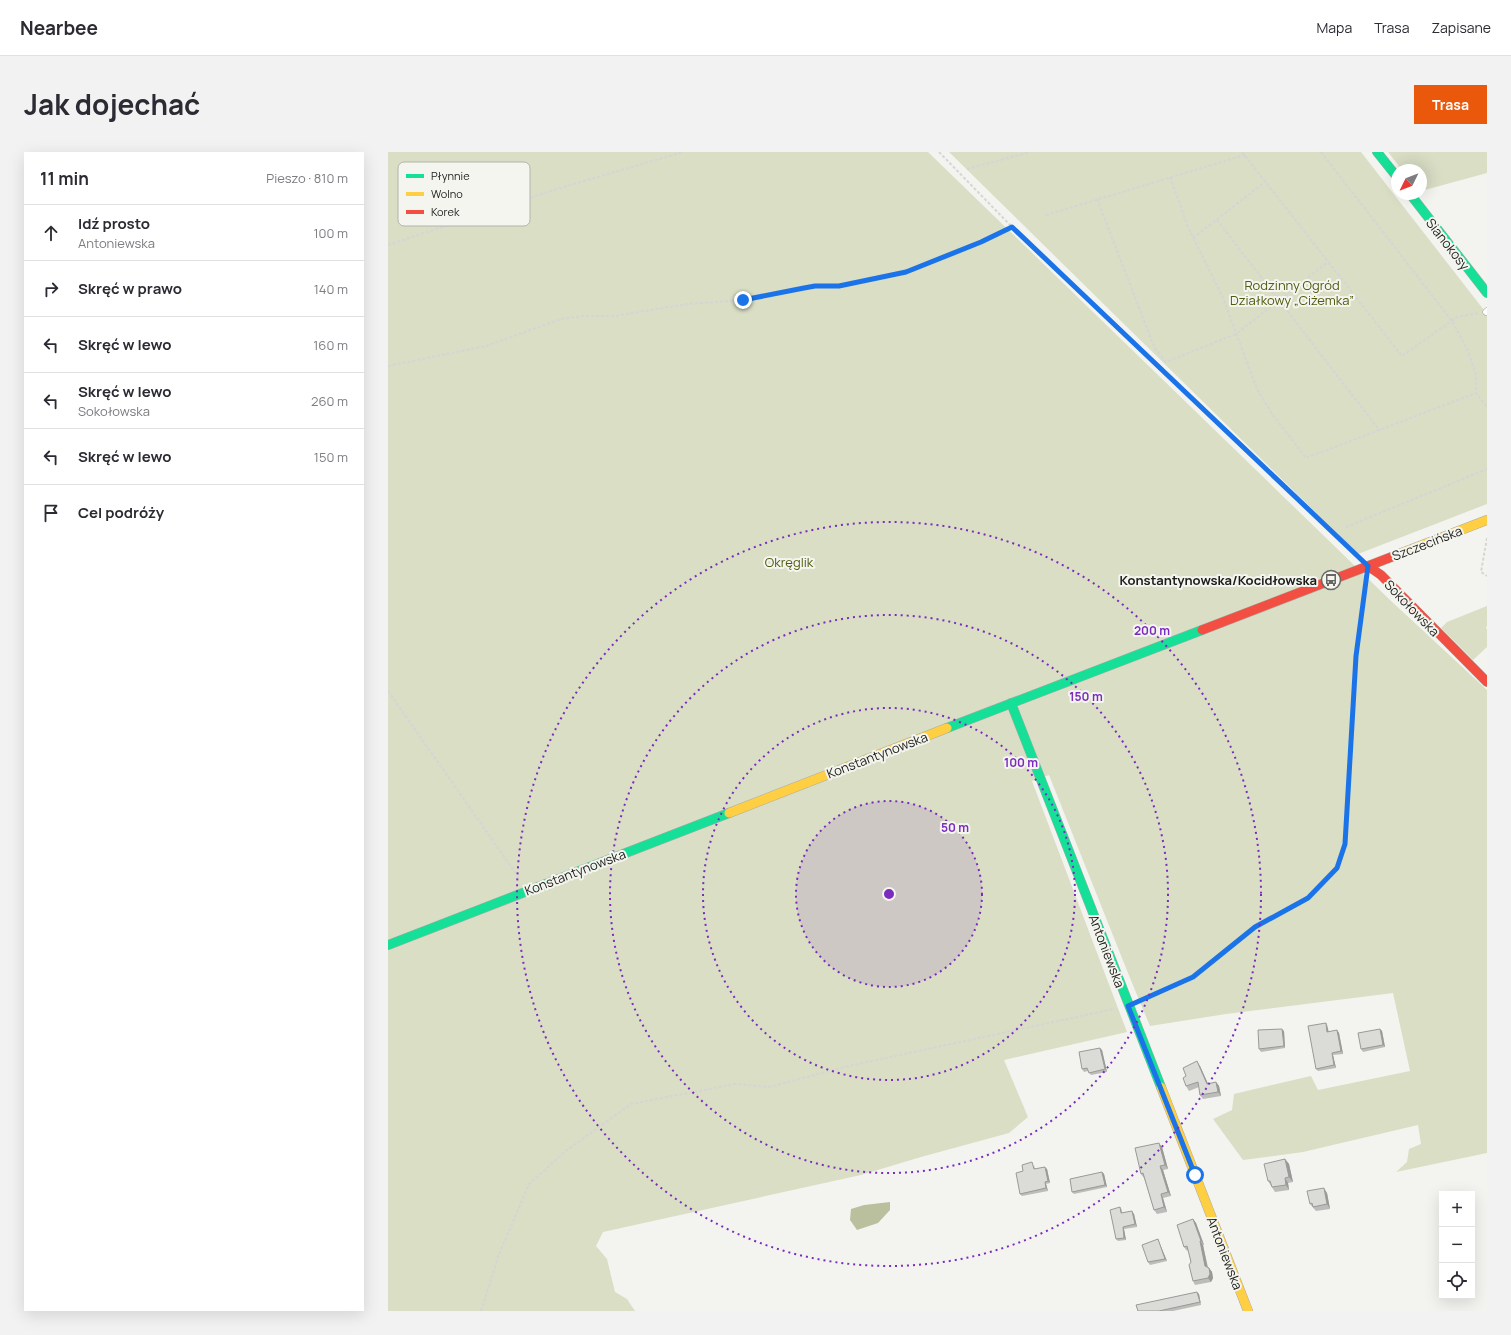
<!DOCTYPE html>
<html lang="pl">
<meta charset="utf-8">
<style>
body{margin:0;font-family:Manrope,sans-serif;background:#f2f2f3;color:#2b2b33}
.controls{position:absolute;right:12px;bottom:12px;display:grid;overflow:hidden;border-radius:0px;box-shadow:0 4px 16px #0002}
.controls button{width:36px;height:36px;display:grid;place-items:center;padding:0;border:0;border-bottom:1px solid #e1e1e2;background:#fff;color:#2b2b33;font:20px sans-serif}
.compass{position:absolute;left:1003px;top:12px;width:36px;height:36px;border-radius:50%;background:#fff;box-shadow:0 4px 16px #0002;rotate:227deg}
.stop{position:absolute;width:12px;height:12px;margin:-9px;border:3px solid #1a73e8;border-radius:50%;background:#fff}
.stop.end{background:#1a73e8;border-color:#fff;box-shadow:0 1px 4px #0008}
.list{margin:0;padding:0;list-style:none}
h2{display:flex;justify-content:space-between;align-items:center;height:52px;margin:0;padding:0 16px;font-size:17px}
h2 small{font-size:13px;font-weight:400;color:#7c7c81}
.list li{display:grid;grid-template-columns:26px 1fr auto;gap:12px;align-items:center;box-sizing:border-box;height:56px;padding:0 16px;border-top:1px solid #e1e1e2}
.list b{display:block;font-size:15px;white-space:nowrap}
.list p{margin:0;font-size:13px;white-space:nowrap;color:#7c7c81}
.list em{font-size:13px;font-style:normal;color:#7c7c81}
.icon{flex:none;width:22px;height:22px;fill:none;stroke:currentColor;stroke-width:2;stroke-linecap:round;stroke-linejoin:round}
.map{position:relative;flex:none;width:1099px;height:1159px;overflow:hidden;border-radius:0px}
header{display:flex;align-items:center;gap:24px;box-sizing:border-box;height:56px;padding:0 20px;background:#fff;border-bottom:1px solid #e1e1e2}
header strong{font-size:19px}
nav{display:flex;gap:22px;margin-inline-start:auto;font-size:14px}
.intro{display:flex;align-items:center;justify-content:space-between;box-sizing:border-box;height:96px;padding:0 24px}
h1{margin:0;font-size:28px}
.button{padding:10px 18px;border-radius:0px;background:#ea580c;color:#fff;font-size:14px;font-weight:700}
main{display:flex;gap:24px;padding:0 24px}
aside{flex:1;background:#fff;border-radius:0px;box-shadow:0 4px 16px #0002}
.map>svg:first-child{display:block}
.green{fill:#d9dec5}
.water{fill:#bac09e}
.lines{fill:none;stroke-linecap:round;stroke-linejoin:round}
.lane-casing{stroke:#aaaaa8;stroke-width:7}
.fast-casing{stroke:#aaaaa8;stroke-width:10}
.slow-casing{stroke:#aaaaa8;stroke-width:10}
.jam-casing{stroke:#aaaaa8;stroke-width:10}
.path{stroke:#d5d5d5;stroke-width:2;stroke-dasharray:3 2;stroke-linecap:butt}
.lane{stroke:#fdfdfd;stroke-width:6}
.fast{stroke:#16e098;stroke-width:9}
.slow{stroke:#ffcf43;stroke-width:9}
.jam{stroke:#f24e42;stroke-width:9}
.wall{fill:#bcbcba}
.shaded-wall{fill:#999997}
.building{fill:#dbdbd8;stroke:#999997}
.route{stroke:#1a73e8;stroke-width:5}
.ring{fill:none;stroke:#7b2cbf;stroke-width:2;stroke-dasharray:2 4}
.labels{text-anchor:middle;stroke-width:4;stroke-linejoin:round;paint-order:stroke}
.street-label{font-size:13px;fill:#1c1c1a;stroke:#f4f5ef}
.park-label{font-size:13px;fill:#515a0e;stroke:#f4f5ef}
.poi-label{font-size:13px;font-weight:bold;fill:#1c1c1a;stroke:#f4f5ef;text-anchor:end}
.key{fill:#f4f5ef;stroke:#b3b4af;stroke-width:1}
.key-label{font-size:11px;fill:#1c1c1a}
.centre{fill:#7b2cbf;stroke:#f4f5ef;stroke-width:2}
.ring-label{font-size:12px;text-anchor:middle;font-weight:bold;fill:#7b2cbf;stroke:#f4f5ef;stroke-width:4;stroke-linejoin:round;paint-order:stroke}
</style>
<header>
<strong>Nearbee</strong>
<nav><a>Mapa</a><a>Trasa</a><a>Zapisane</a></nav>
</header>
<div class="intro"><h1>Jak dojechać</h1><a class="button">Trasa</a></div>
<main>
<aside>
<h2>11 min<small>Pieszo · 810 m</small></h2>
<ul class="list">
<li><svg class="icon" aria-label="ahead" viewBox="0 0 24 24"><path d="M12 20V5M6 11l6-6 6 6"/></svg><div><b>Idź prosto</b><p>Antoniewska</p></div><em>100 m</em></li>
<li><svg class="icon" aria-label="right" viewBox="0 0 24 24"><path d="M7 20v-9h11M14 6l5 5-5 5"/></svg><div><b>Skręć w prawo</b></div><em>140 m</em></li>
<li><svg class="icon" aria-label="left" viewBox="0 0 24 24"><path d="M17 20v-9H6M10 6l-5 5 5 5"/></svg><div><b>Skręć w lewo</b></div><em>160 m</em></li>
<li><svg class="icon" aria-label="left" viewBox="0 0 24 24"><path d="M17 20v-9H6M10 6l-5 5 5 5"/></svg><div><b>Skręć w lewo</b><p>Sokołowska</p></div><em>260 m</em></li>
<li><svg class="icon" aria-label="left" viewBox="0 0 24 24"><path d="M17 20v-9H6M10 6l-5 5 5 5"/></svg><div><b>Skręć w lewo</b></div><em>150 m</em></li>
<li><svg class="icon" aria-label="arrive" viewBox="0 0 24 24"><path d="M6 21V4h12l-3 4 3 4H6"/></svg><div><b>Cel podróży</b></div></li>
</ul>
</aside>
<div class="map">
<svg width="1099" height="1159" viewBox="0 0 1099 1159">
<rect width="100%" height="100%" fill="#f3f4f0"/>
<path class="green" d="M 0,0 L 540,0 L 1002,448 L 1099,538 L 1099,1001 L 1008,1020 L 1019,1010 L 1021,997 L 1033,992 L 1030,973 L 915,1000 L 855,1008 L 825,967 L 844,958 L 846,942 L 923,924 L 930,938 L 1022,919 L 1005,841 L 838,862 L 762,874 L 742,826 L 661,623 L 644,629 L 739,880 L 616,908 L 640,965 L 621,981 L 533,1005 L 473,1023 L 215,1080 L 208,1094 L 219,1107 L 227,1140 L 239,1147 L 247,1159 L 0,1159 Z
M 561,0 L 973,0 L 1099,162 L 1099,352 L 970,402 Z
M 1000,0 L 1099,0 L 1099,21 L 1033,39 L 1033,18 L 1014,18 Z
M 1099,454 L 1099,474 L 1098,475 L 1099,478 L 1099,495 L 1085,508 L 1053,476 L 1059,470 Z"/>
<path class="water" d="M 502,1050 L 502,1058 L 490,1071 L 469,1078 L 462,1068 L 463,1057 L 476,1053 Z"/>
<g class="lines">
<defs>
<path id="lane" d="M 1098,160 L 1099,159"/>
<path id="fast" d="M 989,0 L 1009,25
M 1022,42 L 1099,141
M 623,551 L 773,935
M 559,576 L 814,478
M 0,793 L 341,661"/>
<path id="slow" d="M 1006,404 L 1099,368
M 341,661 L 559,576
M 773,935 L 860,1159"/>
<path id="jam" d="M 980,414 L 993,423 L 1099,530
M 814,478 L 1006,404"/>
</defs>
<use href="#lane" class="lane-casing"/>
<use href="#fast" class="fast-casing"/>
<use href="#slow" class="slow-casing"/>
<use href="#jam" class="jam-casing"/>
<path class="path" d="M 551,0 L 624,75 L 969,404
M 854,0 L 1014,204 L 1069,165 L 1091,161
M 933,0 L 1064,169 L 1080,199 L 1088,223 L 1088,241 L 1099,255
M 579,17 L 642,0
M 782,25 L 800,75 L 835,146 L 869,237 L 884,262 L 918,306 L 1088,241
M 709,47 L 767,197 L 778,210 L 848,182 L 940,110
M 658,63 L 857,3
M 829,68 L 992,279
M 805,86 L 877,30
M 0,93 L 169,37 L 295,0
M 0,214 L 98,194 L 173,167 L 194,164 L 227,164 L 299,152 L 355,148 L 416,136 L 451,134 L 510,122 L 593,90 L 624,75
M 958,375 L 1099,317
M 1099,386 L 1093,420 L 1099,424
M 0,539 L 131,726
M 753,848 L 805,825 L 867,775 L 920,746 L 949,716 L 957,692 L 968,504 L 978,429
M 93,1159 L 110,1105 L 141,1032 L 179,998 L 243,952 L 347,932 L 382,935 L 456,915 L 726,857"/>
<use href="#lane" class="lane"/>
<use href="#fast" class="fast"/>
<use href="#slow" class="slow"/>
<use href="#jam" class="jam"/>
</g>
<path class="wall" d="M 938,871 L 939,873 L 941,880 L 949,878 L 951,881 L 955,902 L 945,903 L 948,916 L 930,919 L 928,917 Z
M 992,877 L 994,879 L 997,895 L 975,900 L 973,897 Z
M 896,879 L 897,896 L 873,900 L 871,897 Z
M 714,898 L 719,920 L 703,923 L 700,919 L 696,920 L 694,917 Z
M 812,914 L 820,932 L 828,930 L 831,934 L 833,944 L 815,947 L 812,943 L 811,935 L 801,939 L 798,934 L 798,924 Z
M 774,995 L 780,1017 L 775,1018 L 783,1044 L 775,1046 L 779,1060 L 769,1062 L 766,1058 L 756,1026 L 753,1022 Z
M 897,1007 L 901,1012 L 905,1030 L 900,1031 L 901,1038 L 887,1040 L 880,1029 Z
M 646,1013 L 647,1017 L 659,1017 L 662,1031 L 658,1032 L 660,1039 L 634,1044 L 632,1042 Z
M 714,1020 L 716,1022 L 719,1035 L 686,1042 L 684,1040 Z
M 939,1041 L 942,1057 L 928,1059 L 922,1052 Z
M 732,1055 L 734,1058 L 734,1061 L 746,1062 L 749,1075 L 736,1077 L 738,1088 L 730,1089 L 728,1087 Z
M 805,1067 L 808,1071 L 816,1093 L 815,1093 L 820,1115 L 824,1120 L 825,1126 L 823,1130 L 807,1133 L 805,1129 L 803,1110 L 800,1098 L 799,1099 L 796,1095 Z
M 770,1087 L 771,1090 L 779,1109 L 762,1113 L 760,1110 Z
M 811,1142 L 813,1153 L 785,1159 L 750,1159 Z"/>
<path class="shaded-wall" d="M 938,871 L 939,873 L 941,883 L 939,880 Z
M 894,877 L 896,879 L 897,896 L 896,894 Z
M 992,877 L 994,879 L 997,895 L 995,893 Z
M 949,878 L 951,881 L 955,902 L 953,899 Z
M 712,896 L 714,898 L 719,920 L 717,917 Z
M 944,901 L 945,903 L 948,916 L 946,913 Z
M 809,909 L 812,914 L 822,936 L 819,932 Z
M 828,930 L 831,934 L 833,944 L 830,940 Z
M 771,991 L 774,995 L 780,1017 L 777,1013 Z
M 897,1007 L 901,1012 L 905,1030 L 901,1025 Z
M 772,1014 L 775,1018 L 783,1044 L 780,1040 Z
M 657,1015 L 659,1017 L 662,1031 L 660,1029 Z
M 714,1020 L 716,1022 L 719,1035 L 717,1033 Z
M 897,1026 L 900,1031 L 901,1038 L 898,1033 Z
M 657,1030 L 658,1032 L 660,1039 L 658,1036 Z
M 936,1036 L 939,1041 L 942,1057 L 939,1052 Z
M 773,1042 L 775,1046 L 779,1060 L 776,1055 Z
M 744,1059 L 746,1062 L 749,1075 L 747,1072 Z
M 805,1067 L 808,1071 L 816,1093 L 813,1089 Z
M 735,1075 L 736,1077 L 738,1088 L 736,1086 Z
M 770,1087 L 771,1090 L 779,1109 L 777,1107 Z
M 812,1089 L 815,1093 L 820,1118 L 817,1114 Z
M 821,1116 L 824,1120 L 825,1126 L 823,1130 L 820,1126 Z
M 809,1140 L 811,1142 L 813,1153 L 812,1150 Z"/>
<path class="building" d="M 938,871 L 939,880 L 949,878 L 953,899 L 944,901 L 946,913 L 928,917 L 920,874 Z
M 894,877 L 896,894 L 871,897 L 870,878 Z
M 992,877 L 995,893 L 973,897 L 970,881 Z
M 712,896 L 717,917 L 701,921 L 699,916 L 694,917 L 691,900 Z
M 809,909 L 819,932 L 828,930 L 830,940 L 812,943 L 810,930 L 798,934 L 795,926 L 798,924 L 795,916 Z
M 771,991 L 777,1013 L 772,1014 L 780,1040 L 773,1042 L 776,1055 L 766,1058 L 755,1021 L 753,1022 L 747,996 Z
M 897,1007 L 901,1025 L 897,1026 L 898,1033 L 884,1035 L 882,1029 L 880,1029 L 876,1012 Z
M 644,1010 L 646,1017 L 657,1015 L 660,1029 L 657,1030 L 658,1036 L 632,1042 L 628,1021 L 635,1019 L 634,1013 Z
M 714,1020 L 717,1033 L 684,1040 L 682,1027 Z
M 936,1036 L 939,1052 L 925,1055 L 924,1051 L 922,1052 L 919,1039 Z
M 732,1055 L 733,1061 L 744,1059 L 747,1072 L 735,1075 L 736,1086 L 728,1087 L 722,1058 Z
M 805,1067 L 813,1089 L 812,1089 L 817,1114 L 821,1116 L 822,1122 L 820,1126 L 805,1129 L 801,1113 L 803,1110 L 799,1094 L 796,1095 L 789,1073 Z
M 770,1087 L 777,1107 L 760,1110 L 754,1093 Z
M 809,1140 L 812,1150 L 771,1159 L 750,1159 L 748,1153 Z"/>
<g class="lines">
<path class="route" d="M 355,148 L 416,136 L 427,134 L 451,134 L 518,120 L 593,90 L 624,75 L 980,414 L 968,504 L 957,692 L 949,716 L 920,746 L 867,775 L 805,825 L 740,854 L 807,1023"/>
</g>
<circle cx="501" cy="742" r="93" fill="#7b2cbf" fill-opacity=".12"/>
<g class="ring">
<circle cx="501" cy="742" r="93"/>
<circle cx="501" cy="742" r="186"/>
<circle cx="501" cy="742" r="279"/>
<circle cx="501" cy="742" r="372"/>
</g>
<defs>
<symbol id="bus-ring" viewBox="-11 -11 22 22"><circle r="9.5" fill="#f4f5ef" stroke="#676865" stroke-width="1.5"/><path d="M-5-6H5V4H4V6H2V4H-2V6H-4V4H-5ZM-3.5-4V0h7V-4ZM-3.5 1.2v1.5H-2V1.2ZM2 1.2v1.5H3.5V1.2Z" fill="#676865"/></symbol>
</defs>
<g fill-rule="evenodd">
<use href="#bus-ring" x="932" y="417" width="22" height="22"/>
</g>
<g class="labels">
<g class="street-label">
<text transform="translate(1060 92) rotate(52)" y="5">Sianokosy</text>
<text transform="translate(1039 391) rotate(-21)" y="5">Szczecińska</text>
<text transform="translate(1024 456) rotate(46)" y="5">Sokołowska</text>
<text transform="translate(489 603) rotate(-21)" y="5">Konstantynowska</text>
<text transform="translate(187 720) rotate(-21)" y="5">Konstantynowska</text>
<text transform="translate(719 799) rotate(69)" y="5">Antoniewska</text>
<text transform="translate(837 1101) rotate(69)" y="5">Antoniewska</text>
</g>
<g class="park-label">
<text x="904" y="138">Rodzinny Ogród<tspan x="904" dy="15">Działkowy „Ciżemka”</tspan></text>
<text x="401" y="415">Okręglik</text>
</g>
<g class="poi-label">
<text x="929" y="433">Konstantynowska/Kocidłowska</text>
</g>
</g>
<rect x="10" y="10" width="132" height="64" rx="6" class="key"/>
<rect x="18" y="22" width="18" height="4" fill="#16e098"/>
<rect x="18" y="40" width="18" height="4" fill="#ffcf43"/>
<rect x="18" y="58" width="18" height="4" fill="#f24e42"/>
<g class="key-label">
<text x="43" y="28">Płynnie</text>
<text x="43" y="46">Wolno</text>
<text x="43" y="64">Korek</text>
</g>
<circle cx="501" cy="742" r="6" class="centre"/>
<g class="ring-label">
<text x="764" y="483">200 m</text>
<text x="698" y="549">150 m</text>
<text x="633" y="615">100 m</text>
<text x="567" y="680">50 m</text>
</g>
</svg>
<div class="controls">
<button>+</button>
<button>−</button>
<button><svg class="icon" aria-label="locate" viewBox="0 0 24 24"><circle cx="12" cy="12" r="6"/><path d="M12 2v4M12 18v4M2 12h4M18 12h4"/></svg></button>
</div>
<svg class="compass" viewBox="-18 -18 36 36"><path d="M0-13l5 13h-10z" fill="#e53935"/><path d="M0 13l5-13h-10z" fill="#7c7c81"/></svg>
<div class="stop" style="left:807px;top:1023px"></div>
<div class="stop end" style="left:355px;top:148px"></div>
</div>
</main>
